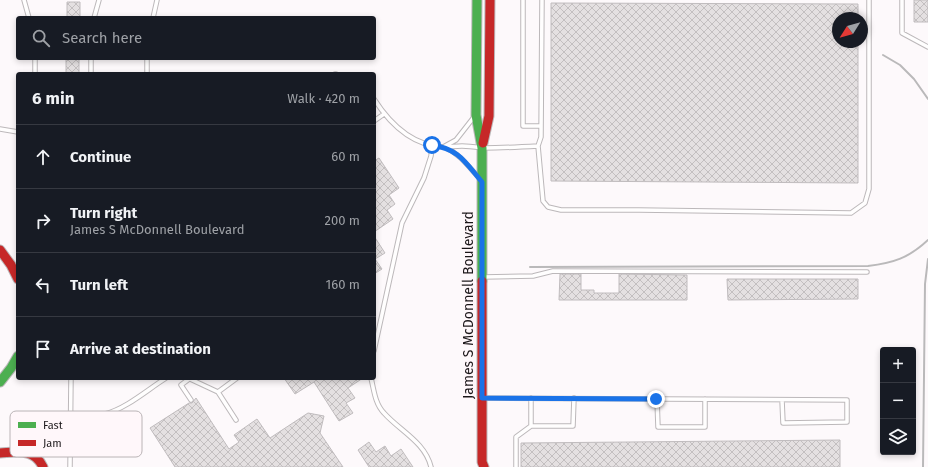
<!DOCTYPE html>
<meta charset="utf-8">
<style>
body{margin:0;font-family:"Fira Sans",sans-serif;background:#242831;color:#f1f3f6}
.controls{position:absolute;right:12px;bottom:12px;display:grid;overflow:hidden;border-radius:4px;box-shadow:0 2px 6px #0003}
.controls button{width:36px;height:36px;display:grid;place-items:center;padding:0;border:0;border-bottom:1px solid #363941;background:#171b24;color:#f1f3f6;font:20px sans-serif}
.compass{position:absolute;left:832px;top:12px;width:36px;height:36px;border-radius:50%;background:#171b24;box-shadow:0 2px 6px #0003;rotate:233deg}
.stop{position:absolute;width:12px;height:12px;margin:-9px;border:3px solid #1a73e8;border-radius:50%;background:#fff}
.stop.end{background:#1a73e8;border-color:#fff;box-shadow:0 1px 4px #0008}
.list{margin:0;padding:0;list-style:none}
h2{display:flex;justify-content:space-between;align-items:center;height:52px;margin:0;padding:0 16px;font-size:17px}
h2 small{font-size:13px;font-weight:400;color:#9ea1a6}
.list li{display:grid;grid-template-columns:26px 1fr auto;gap:12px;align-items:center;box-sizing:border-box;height:64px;padding:0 16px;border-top:1px solid #363941}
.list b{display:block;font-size:15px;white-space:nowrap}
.list p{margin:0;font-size:13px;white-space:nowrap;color:#9ea1a6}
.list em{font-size:13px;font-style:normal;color:#9ea1a6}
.icon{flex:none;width:22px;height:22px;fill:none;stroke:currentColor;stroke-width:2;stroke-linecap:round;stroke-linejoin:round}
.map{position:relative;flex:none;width:928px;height:467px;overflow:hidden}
.search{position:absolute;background:#171b24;box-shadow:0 2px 6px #0003;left:16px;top:16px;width:360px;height:44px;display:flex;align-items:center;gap:10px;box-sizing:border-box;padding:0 14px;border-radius:4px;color:#9ea1a6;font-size:15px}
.panel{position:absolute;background:#171b24;box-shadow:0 2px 6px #0003;left:16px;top:72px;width:360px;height:308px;border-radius:4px}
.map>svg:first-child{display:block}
.building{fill:url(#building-cross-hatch);stroke:#c0bcbe}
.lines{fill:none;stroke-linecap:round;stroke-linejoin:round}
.lane-casing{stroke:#bcb8ba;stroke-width:5.5}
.fast-casing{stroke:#bcb8ba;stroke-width:11}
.jam-casing{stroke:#bcb8ba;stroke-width:11}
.lane{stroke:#fffefe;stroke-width:3.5}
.fast{stroke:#4caf50;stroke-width:9}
.jam{stroke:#c62828;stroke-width:9}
.rail{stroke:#bab9ba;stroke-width:2}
.route{stroke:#1a73e8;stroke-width:5}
.labels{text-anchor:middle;stroke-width:3;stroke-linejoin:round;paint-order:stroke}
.street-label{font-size:14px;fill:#1a1618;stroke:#fff7fa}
.key{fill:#fff7fa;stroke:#bab4b6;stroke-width:1}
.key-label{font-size:11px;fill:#1a1618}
</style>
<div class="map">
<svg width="928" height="467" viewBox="0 0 928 467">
<defs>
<pattern id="building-cross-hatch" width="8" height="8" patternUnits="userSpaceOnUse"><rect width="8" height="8" fill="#e4e0e1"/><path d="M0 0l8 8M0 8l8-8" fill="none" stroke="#c3bfc0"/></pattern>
</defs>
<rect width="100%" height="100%" fill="#fdf9fb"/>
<path class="building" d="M 914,0 L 928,0 L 928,22 L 914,22 Z
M 67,2 L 80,2 L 80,18 L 67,18 Z
M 551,3 L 858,4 L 858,18 L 838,18 L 838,42 L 858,42 L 858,183 L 551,181 Z
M 66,58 L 79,58 L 79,74 L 66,74 Z
M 379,158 L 399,188 L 389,195 L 395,204 L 387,210 L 393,219 L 374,232 L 374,161 Z
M 374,236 L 385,253 L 375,259 L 382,269 L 374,274 Z
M 560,274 L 581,274 L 581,290 L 594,290 L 594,293 L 619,293 L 619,274 L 687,275 L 687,300 L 559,300 Z
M 727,279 L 858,279 L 858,299 L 728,300 Z
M 284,378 L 363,378 L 348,388 L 355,398 L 346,403 L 353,413 L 339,421 L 314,382 L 295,394 Z
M 196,398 L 229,449 L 239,442 L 234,435 L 257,419 L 270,438 L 308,413 L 324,416 L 320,433 L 343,467 L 175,467 L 150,428 L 189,403 L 192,403 Z
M 840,440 L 840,467 L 521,467 L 521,443 Z
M 369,442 L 376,452 L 385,446 L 391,456 L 401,449 L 413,467 L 369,467 L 358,450 Z"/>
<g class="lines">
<defs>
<path id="lane" d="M 24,0 L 29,18
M 523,0 L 523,126 L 541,126
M 542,0 L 541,137 L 538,146 L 543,201 L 548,207 L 561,210 L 639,210 L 851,213 L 865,203 L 869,189 L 869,0
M 902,0 L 902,33 L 928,47
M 94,18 L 99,0
M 153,18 L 157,0
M 35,74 L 35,58
M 91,74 L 91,58
M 147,74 L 147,58
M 335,74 L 336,74
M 374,99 C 390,124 412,146 444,147 C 450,147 456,146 462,146 C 469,146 476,147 484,148 C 502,148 520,147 538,146
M 374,121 L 384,114
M 0,129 L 18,132
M 445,146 L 456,140 L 474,117
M 445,147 C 461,155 468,166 480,179
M 483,277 L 533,276 L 553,271 L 867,272
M 374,351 L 402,223 L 424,178 L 431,156 L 432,145
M 188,378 L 218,392 L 237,378
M 371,378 C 374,390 375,404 384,413 C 400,431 425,442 431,467
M 189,379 L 181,385 L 191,400
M 218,392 L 236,420
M 483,398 L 847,400 L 847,422 L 783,423 L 782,400
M 657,399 L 658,427 L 705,427 L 705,399
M 71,418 C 83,418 94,417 105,414 C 127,408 147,390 166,378
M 531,426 L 573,426 L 574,398
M 70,467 L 71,378
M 516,467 L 516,437 L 531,426 L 531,398"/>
<path id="fast" d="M 477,0 L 476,115 L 482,148 L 482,281
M 0,382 L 11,368 L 18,356"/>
<path id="jam" d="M 483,143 L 489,116 L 490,0
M 0,250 L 11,265 L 18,279
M 482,281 L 482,462 L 484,467
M 0,453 C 18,452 34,448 43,467"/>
</defs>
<use href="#lane" class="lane-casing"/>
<use href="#fast" class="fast-casing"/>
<use href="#jam" class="jam-casing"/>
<use href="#lane" class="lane"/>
<use href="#fast" class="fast"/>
<use href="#jam" class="jam"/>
<path class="rail" d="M 883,55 L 900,65 L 914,79 L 928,99
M 530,267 L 868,266 C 893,263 909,258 928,240
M 923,467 L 925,284 L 928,259"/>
</g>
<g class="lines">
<path class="route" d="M 432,145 C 459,149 465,162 482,182 L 482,398 L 656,399"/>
</g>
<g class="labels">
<g class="street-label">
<text transform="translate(468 305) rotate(-90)" y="5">James S McDonnell Boulevard</text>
</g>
</g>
<rect x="10" y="411" width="132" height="46" rx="6" class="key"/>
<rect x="18" y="422" width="18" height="6" fill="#4caf50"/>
<rect x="18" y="440" width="18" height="6" fill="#c62828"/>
<g class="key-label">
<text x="43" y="429">Fast</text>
<text x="43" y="447">Jam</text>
</g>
</svg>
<div class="controls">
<button>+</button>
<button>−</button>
<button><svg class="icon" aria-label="layers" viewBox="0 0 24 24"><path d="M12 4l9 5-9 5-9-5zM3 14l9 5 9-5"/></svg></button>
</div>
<svg class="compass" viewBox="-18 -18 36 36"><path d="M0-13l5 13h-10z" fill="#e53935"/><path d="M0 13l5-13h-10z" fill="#9ea1a6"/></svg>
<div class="stop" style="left:432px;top:145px"></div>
<div class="stop end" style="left:656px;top:399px"></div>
<div class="search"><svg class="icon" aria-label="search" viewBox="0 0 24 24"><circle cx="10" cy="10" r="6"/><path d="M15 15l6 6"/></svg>Search here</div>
<section class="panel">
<h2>6 min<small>Walk · 420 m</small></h2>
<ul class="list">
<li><svg class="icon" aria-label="ahead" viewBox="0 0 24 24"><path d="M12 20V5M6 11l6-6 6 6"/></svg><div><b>Continue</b></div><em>60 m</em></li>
<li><svg class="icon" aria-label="right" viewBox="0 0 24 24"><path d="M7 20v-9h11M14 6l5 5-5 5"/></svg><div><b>Turn right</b><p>James S McDonnell Boulevard</p></div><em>200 m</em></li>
<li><svg class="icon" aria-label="left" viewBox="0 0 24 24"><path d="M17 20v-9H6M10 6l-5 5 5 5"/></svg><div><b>Turn left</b></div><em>160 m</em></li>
<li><svg class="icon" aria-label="arrive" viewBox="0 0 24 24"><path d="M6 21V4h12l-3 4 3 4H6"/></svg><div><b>Arrive at destination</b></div></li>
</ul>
</section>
</div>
